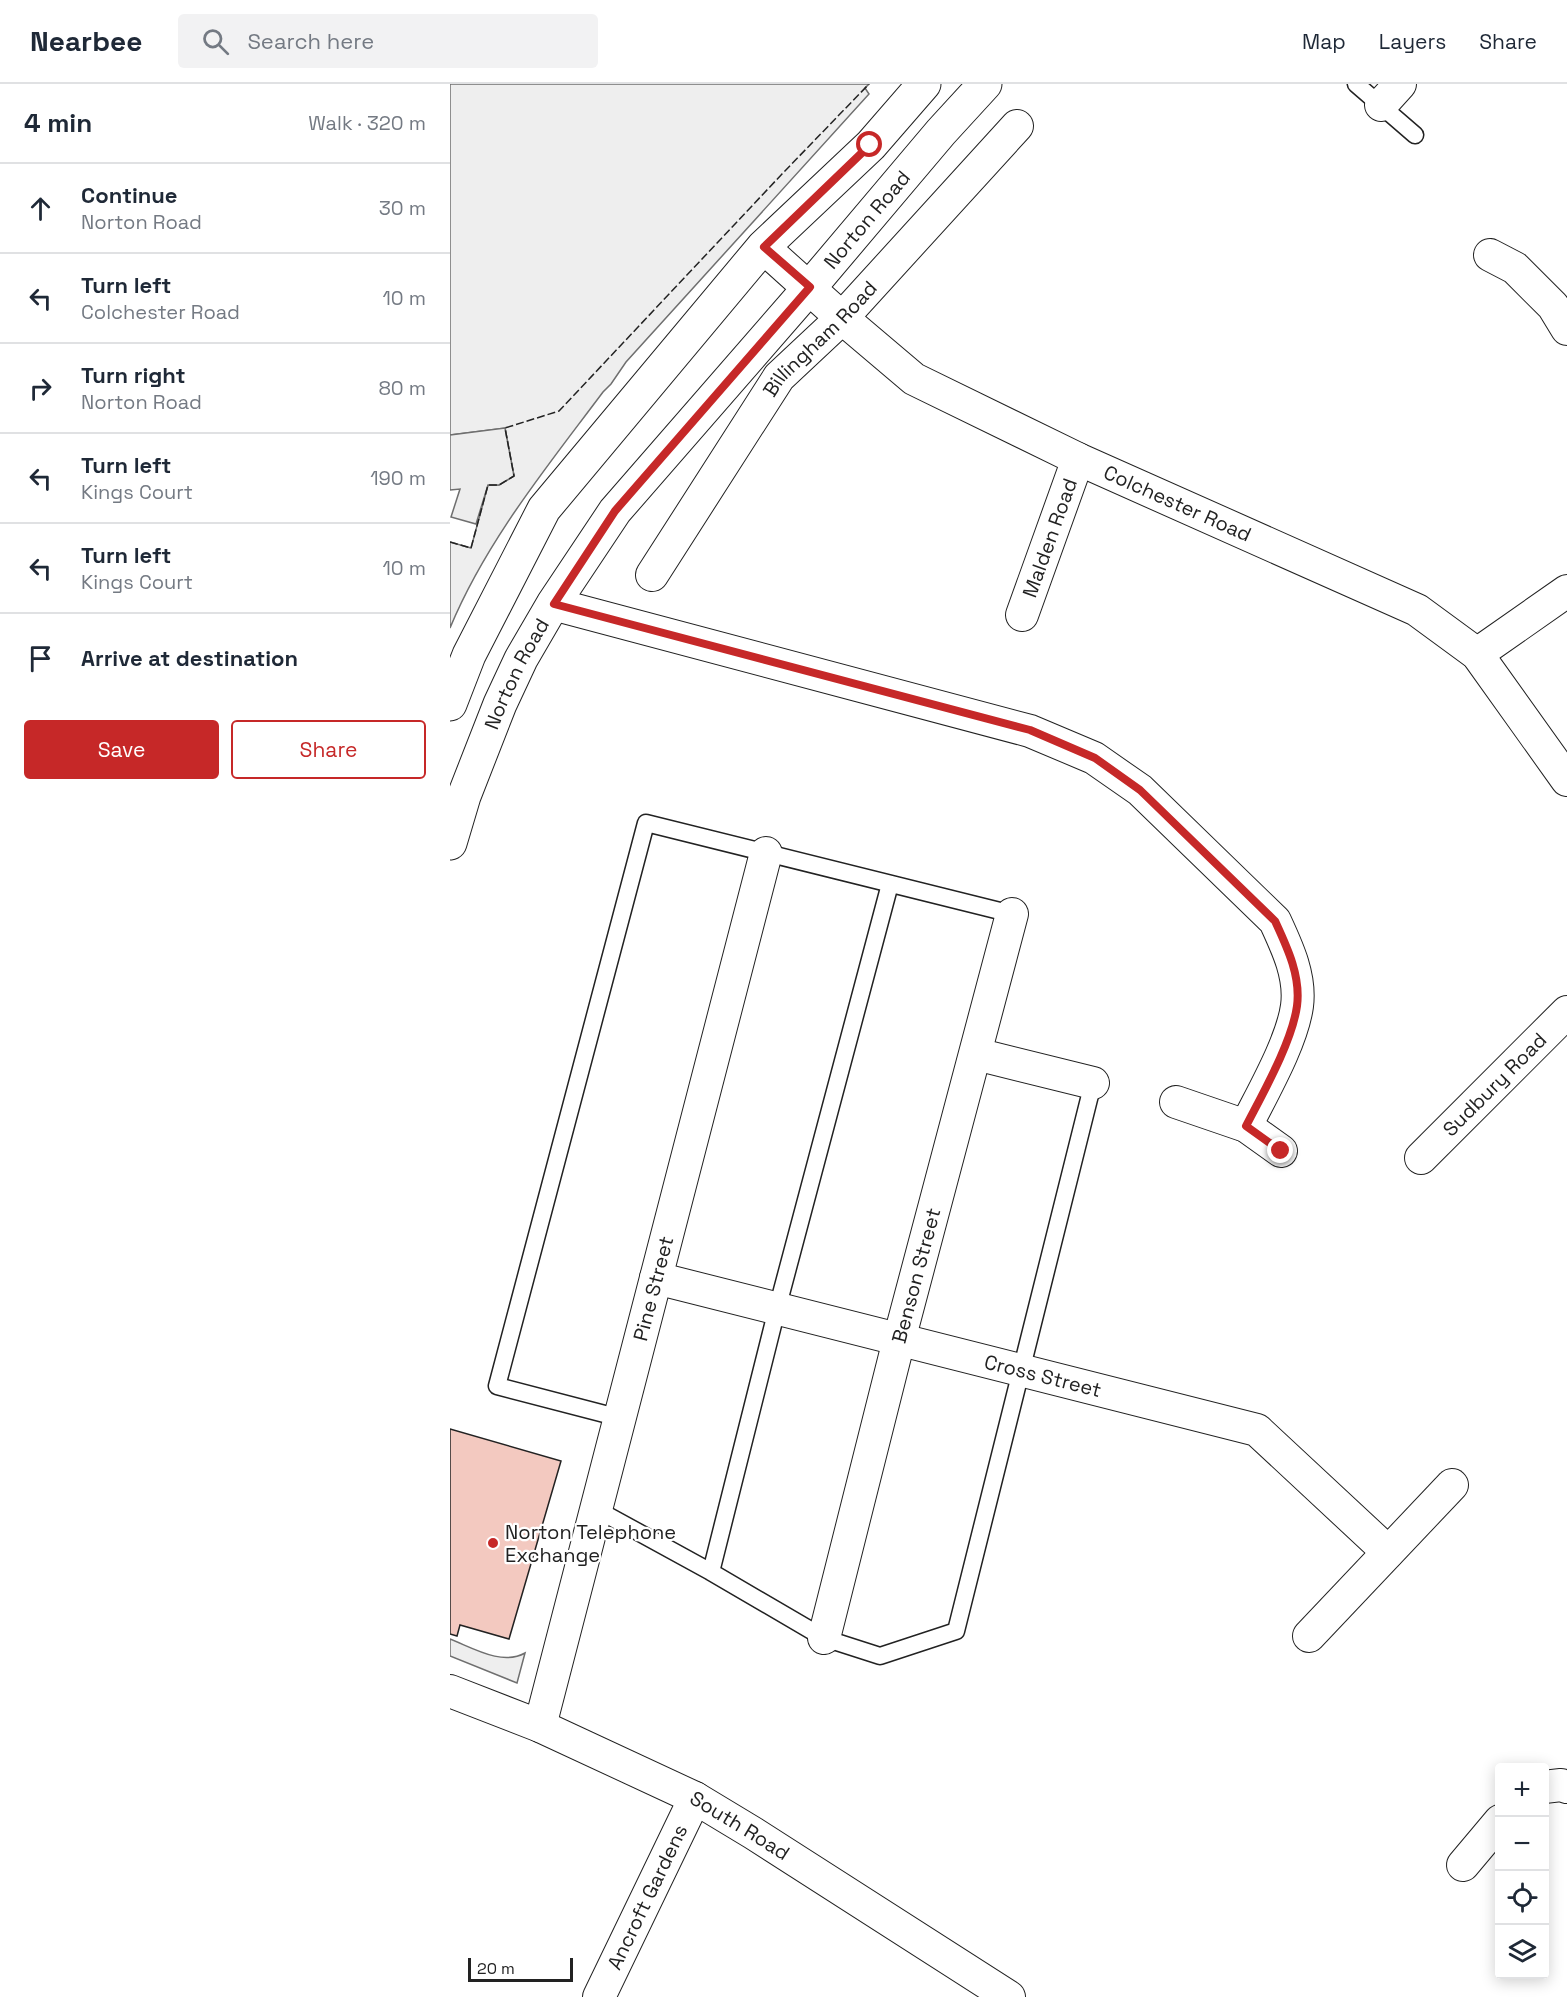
<!DOCTYPE html>
<meta charset="utf-8">
<style>
body{margin:0;font-family:"Space Grotesk",sans-serif;background:#f2f2f3;color:#1f2937}
.controls{position:absolute;right:18px;bottom:18px;display:grid;overflow:hidden;border-radius:6px;box-shadow:0 3px 15px #0003}
.controls button{width:54px;height:54px;display:grid;place-items:center;padding:0;border:0;border-bottom:2px solid #e0e1e3;background:#fff;color:#1f2937;font:30px sans-serif}
.scale{position:absolute;left:18px;bottom:15px;width:105px;box-sizing:border-box;padding-left:6px;border:3px solid #222;border-top:0;font-size:16px;line-height:21px;white-space:nowrap;color:#222;-webkit-text-stroke:4px #fff;paint-order:stroke}
.stop{position:absolute;width:18px;height:18px;margin:-14px;border:4px solid #c62828;border-radius:50%;background:#fff}
.stop.end{background:#c62828;border-color:#fff;box-shadow:0 2px 6px #0008}
.list{margin:0;padding:0;list-style:none}
h2{display:flex;justify-content:space-between;align-items:center;height:78px;margin:0;padding:0 24px;font-size:26px}
h2 small{font-size:20px;font-weight:400;color:#747a83}
.list li{display:grid;grid-template-columns:39px 1fr auto;gap:18px;align-items:center;box-sizing:border-box;height:90px;padding:0 24px;border-top:2px solid #e0e1e3}
.list b{display:block;font-size:22px;white-space:nowrap}
.list p{margin:0;font-size:20px;white-space:nowrap;color:#747a83}
.list em{font-size:20px;font-style:normal;color:#747a83}
.actions{display:flex;gap:12px;padding:18px 24px}
.actions a{flex:1;padding:14px 0;border:2px solid #c62828;border-radius:6px;text-align:center;font-size:21px;color:#c62828}
.actions .main{background:#c62828;color:#fff}
.icon{flex:none;width:33px;height:33px;fill:none;stroke:currentColor;stroke-width:2;stroke-linecap:round;stroke-linejoin:round}
.map{position:relative;flex:none;width:1117px;height:1913px;overflow:hidden}
header{display:flex;align-items:center;gap:36px;box-sizing:border-box;height:84px;padding:0 30px;background:#fff;border-bottom:2px solid #e0e1e3}
header strong{font-size:28px}
nav{display:flex;gap:33px;margin-inline-start:auto;font-size:21px}
.search{width:420px;height:54px;background:#f2f2f3;display:flex;align-items:center;gap:15px;box-sizing:border-box;padding:0 21px;border-radius:6px;color:#747a83;font-size:22px}
main{display:flex}
aside{flex:1;background:#fff}
.map>svg:first-child{display:block}
.green{fill:#eee;stroke:#6f6f6f;stroke-width:1.5}
.parking{fill:#ededed;stroke:#6f6f6f;stroke-width:1.5}
.building{fill:#f3c9c0;stroke:#222;stroke-width:1.5}
.lines{fill:none;stroke-linecap:round;stroke-linejoin:round}
.lane-casing{stroke:#222;stroke-width:19}
.street-casing{stroke:#222;stroke-width:34}
.primary-casing{stroke:#222;stroke-width:35}
.lane{stroke:#fff;stroke-width:16}
.street{stroke:#fff;stroke-width:32}
.primary{stroke:#fff;stroke-width:33}
.fence{stroke:#222;stroke-width:1.5;stroke-dasharray:8 3;stroke-linecap:butt}
.route{stroke:#c62828;stroke-width:8}
.poi-dot{fill:#c62828;stroke:#fff;stroke-width:2}
.labels{text-anchor:middle;stroke-width:4.5;stroke-linejoin:round;paint-order:stroke}
.street-label{font-size:20px;fill:#222;stroke:#fff}
.poi-label{font-size:20px;fill:#222;stroke:#fff;text-anchor:start}
</style>
<header>
<strong>Nearbee</strong>
<div class="search"><svg class="icon" aria-label="search" viewBox="0 0 24 24"><circle cx="10" cy="10" r="6"/><path d="M15 15l6 6"/></svg>Search here</div>
<nav><a>Map</a><a>Layers</a><a>Share</a></nav>
</header>
<main>
<aside>
<h2>4 min<small>Walk · 320 m</small></h2>
<ul class="list">
<li><svg class="icon" aria-label="ahead" viewBox="0 0 24 24"><path d="M12 20V5M6 11l6-6 6 6"/></svg><div><b>Continue</b><p>Norton Road</p></div><em>30 m</em></li>
<li><svg class="icon" aria-label="left" viewBox="0 0 24 24"><path d="M17 20v-9H6M10 6l-5 5 5 5"/></svg><div><b>Turn left</b><p>Colchester Road</p></div><em>10 m</em></li>
<li><svg class="icon" aria-label="right" viewBox="0 0 24 24"><path d="M7 20v-9h11M14 6l5 5-5 5"/></svg><div><b>Turn right</b><p>Norton Road</p></div><em>80 m</em></li>
<li><svg class="icon" aria-label="left" viewBox="0 0 24 24"><path d="M17 20v-9H6M10 6l-5 5 5 5"/></svg><div><b>Turn left</b><p>Kings Court</p></div><em>190 m</em></li>
<li><svg class="icon" aria-label="left" viewBox="0 0 24 24"><path d="M17 20v-9H6M10 6l-5 5 5 5"/></svg><div><b>Turn left</b><p>Kings Court</p></div><em>10 m</em></li>
<li><svg class="icon" aria-label="arrive" viewBox="0 0 24 24"><path d="M6 21V4h12l-3 4 3 4H6"/></svg><div><b>Arrive at destination</b></div></li>
</ul>
<div class="actions"><a class="main">Save</a><a>Share</a></div>
</aside>
<div class="map">
<svg width="1117" height="1913" viewBox="0 0 1117 1913">
<rect width="100%" height="100%" fill="#fff"/>
<path class="green" d="M 0,0 L 419,0 L 415,4 L 419,10 L 176,278 L 161,300 L 153,308 C 97,383 36,457 0,544 L 0,458 L 21,464 L 38,401 L 49,401 L 64,392 L 55,344 L 0,351 Z
M 0,1555 C 23,1564 52,1582 75,1569 L 67,1599 L 0,1572 Z"/>
<path class="parking" d="M 55,344 L 64,392 L 49,401 L 38,401 L 26,440 L 1,433 L 10,405 L 0,406 L 0,351 Z"/>
<path class="building" d="M 0,1345 L 111,1377 L 59,1555 L 10,1541 L 7,1552 L 0,1550 Z"/>
<g class="lines">
<defs>
<path id="lane" d="M 906,0 L 965,51
M 170,1334 L 47,1302 L 196,739 L 562,830
M 146,1425 L 261,1488 L 374,1554 L 430,1572 L 506,1547 L 643,999
M 261,1488 L 327,1225 L 440,800"/>
<g id="street">
<path d="M 931,21 L 950,0"/>
<path id="s1" d="M 313,163 L 392,234 L 464,295 L 628,375 L 967,526 L 1027,570 L 1117,696"/>
<path d="M 1040,171 L 1065,184 L 1103,222 L 1117,245"/>
<path id="s2" d="M 202,491 L 329,293 L 392,234 L 567,42"/>
<path d="M 103,520 L 580,647 L 644,674 L 690,706 L 825,837 C 837,863 851,892 847,922 C 842,958 813,1008 796,1042"/>
<path id="s3" d="M 572,531 L 628,375"/>
<path d="M 1027,570 L 1117,507"/>
<path d="M 526,970 L 643,999"/>
<path d="M 726,1018 L 796,1042 L 831,1067"/>
<path id="s4" d="M 971,1074 L 1117,928"/>
<path id="s5" d="M 206,1194 L 807,1346 L 938,1468"/>
<path d="M 859,1552 L 1002,1401"/>
<path id="s6" d="M 374,1554 L 449,1256 L 562,830"/>
<path id="s7" d="M 0,1607 L 90,1642 L 245,1714 L 303,1749 L 559,1913"/>
<path id="s8" d="M 90,1642 L 316,769"/>
<path d="M 1094,1703 L 1111,1701 L 1117,1703"/>
<path d="M 1013,1781 L 1050,1737"/>
<path id="s9" d="M 149,1913 L 245,1714"/>
</g>
<g id="primary">
<path d="M 0,620 L 19,571 L 94,425 L 313,163 L 421,61 L 474,0"/>
<path id="s10" d="M 0,759 L 14,712 L 50,620 L 71,575 L 103,520 L 165,427 L 360,203 L 491,48 L 535,0"/>
</g>
</defs>
<use href="#lane" class="lane-casing"/>
<use href="#street" class="street-casing"/>
<use href="#primary" class="primary-casing"/>
<use href="#lane" class="lane"/>
<use href="#street" class="street"/>
<use href="#primary" class="primary"/>
<path class="fence" d="M 0,458 L 21,464 L 38,401 L 49,401 L 64,392 L 55,344 L 109,327 L 332,90 L 419,0"/>
</g>
<g class="lines">
<path class="route" d="M 420,61 L 314,163 L 360,203 L 165,427 L 104,520 L 580,646 L 645,674 L 690,706 L 825,837 C 837,863 851,892 847,922 C 842,958 813,1009 796,1042 L 831,1067"/>
</g>
<circle class="poi-dot" cx="43" cy="1459" r="6"/>
<g class="labels">
<g class="street-label">
<text dy="7" stroke="none"><textPath href="#s10" startOffset="758">Norton Road</textPath></text>
<text dy="7" stroke="none"><textPath href="#s2" startOffset="291">Billingham Road</textPath></text>
<text dy="7" stroke="none"><textPath href="#s1" startOffset="492">Colchester Road</textPath></text>
<text dy="7" stroke="none"><textPath href="#s3" startOffset="82">Malden Road</textPath></text>
<text dy="7" stroke="none"><textPath href="#s10" startOffset="182">Norton Road</textPath></text>
<text dy="7" stroke="none"><textPath href="#s4" startOffset="104">Sudbury Road</textPath></text>
<text dy="7" stroke="none"><textPath href="#s6" startOffset="374">Benson Street</textPath></text>
<text dy="7" stroke="none"><textPath href="#s8" startOffset="452">Pine Street</textPath></text>
<text dy="7" stroke="none"><textPath href="#s5" startOffset="399">Cross Street</textPath></text>
<text dy="7" stroke="none"><textPath href="#s7" startOffset="320">South Road</textPath></text>
<text dy="7" stroke="none"><textPath href="#s9" startOffset="111">Ancroft Gardens</textPath></text>
</g>
<g class="poi-label">
<text x="55" y="1455">Norton Telephone<tspan x="55" dy="23">Exchange</tspan></text>
</g>
</g>
</svg>
<div class="controls">
<button>+</button>
<button>−</button>
<button><svg class="icon" aria-label="locate" viewBox="0 0 24 24"><circle cx="12" cy="12" r="6"/><path d="M12 2v4M12 18v4M2 12h4M18 12h4"/></svg></button>
<button><svg class="icon" aria-label="layers" viewBox="0 0 24 24"><path d="M12 4l9 5-9 5-9-5zM3 14l9 5 9-5"/></svg></button>
</div>
<div class="scale">20 m</div>
<div class="stop" style="left:420px;top:61px"></div>
<div class="stop end" style="left:831px;top:1067px"></div>
</div>
</main>
